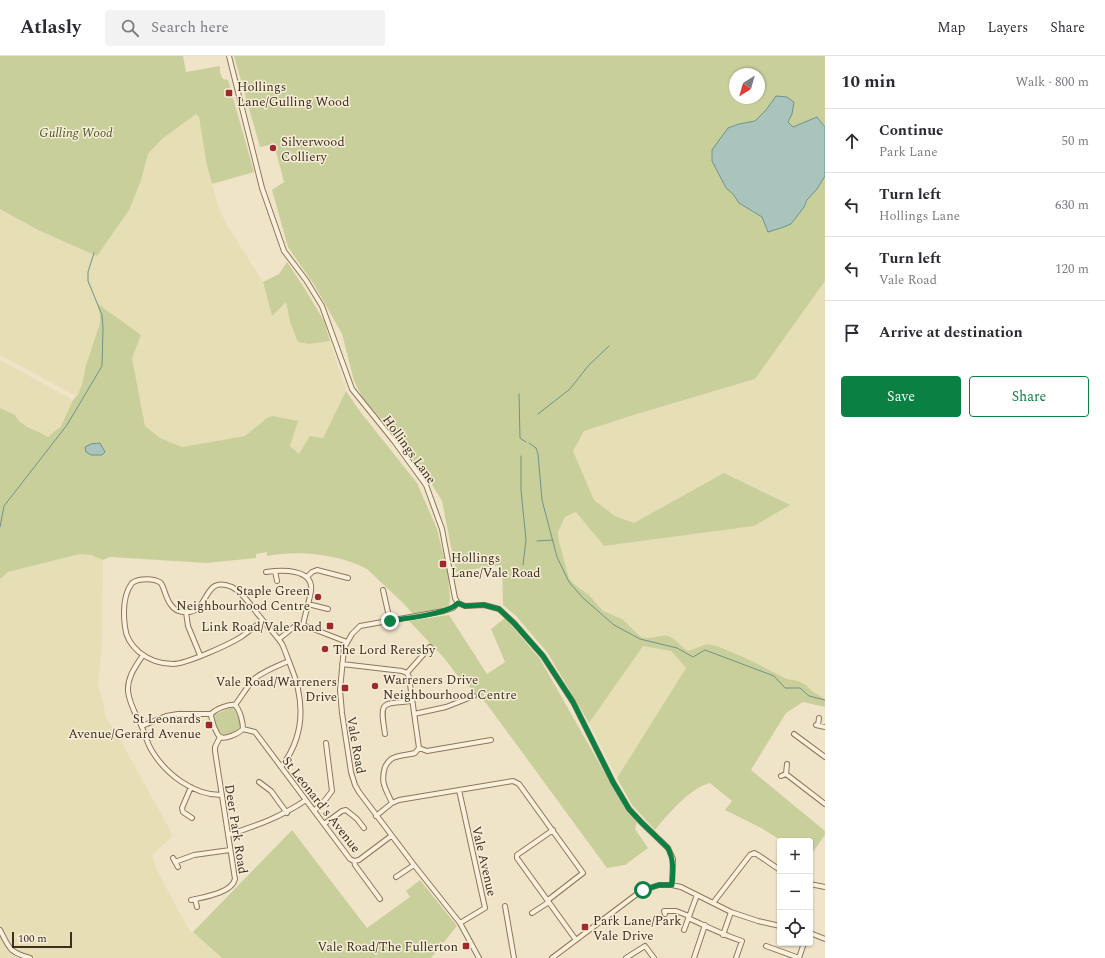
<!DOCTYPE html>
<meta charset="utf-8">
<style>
body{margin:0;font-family:Spectral,serif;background:#f2f2f3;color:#2b2b33}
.controls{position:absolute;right:12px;bottom:12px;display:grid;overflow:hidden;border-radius:4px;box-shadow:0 1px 3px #0004}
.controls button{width:36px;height:36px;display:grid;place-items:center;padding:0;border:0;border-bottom:1px solid #e1e1e2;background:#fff;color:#2b2b33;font:20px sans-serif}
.compass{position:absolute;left:729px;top:12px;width:36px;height:36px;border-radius:50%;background:#fff;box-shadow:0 1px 3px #0004;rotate:217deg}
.scale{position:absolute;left:12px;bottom:10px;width:60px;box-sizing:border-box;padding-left:4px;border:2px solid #3d2e20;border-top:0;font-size:11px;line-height:14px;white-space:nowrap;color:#3d2e20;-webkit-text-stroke:3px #f7eed8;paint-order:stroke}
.stop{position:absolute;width:12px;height:12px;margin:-9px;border:3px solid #0b8043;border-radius:50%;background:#fff}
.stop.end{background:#0b8043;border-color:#fff;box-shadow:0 1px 4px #0008}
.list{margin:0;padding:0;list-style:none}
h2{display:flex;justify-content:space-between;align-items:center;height:52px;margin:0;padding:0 16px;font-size:17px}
h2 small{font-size:13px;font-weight:400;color:#7c7c81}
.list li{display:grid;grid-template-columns:26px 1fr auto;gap:12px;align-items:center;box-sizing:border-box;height:64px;padding:0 16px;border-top:1px solid #e1e1e2}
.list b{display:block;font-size:15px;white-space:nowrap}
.list p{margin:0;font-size:13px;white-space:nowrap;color:#7c7c81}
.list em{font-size:13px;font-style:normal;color:#7c7c81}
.actions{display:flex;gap:8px;padding:12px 16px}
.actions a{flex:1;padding:9px 0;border:1px solid #0b8043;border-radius:4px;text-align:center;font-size:14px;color:#0b8043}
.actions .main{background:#0b8043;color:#fff}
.icon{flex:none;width:22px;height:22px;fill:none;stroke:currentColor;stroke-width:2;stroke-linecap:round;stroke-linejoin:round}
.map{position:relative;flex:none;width:825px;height:902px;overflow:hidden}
header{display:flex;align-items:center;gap:24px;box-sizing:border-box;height:56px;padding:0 20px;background:#fff;border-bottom:1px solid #e1e1e2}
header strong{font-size:19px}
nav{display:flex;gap:22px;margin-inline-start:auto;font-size:14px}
.search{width:280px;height:36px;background:#f2f2f3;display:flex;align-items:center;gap:10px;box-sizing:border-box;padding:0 14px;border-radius:4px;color:#7c7c81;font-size:15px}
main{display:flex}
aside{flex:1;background:#fff}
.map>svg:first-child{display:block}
.farmland{fill:#e6deb5}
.green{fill:#c9cf9b;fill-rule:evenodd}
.water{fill:#a9c4bc;stroke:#6f938a}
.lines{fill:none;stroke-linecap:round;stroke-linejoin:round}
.stream{stroke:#6f938a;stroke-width:1}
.minor-casing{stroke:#8d765c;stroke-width:6}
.minor{stroke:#faf1dc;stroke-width:4}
.route{stroke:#0b8043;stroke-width:5}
.poi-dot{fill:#9e2a2b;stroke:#f7eed8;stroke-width:1.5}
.labels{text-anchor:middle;stroke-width:3;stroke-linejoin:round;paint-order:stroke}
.poi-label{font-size:13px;fill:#3d2e20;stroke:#f7eed8;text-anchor:start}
.park-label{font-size:13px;font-style:italic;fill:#4d5a26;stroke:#f7eed8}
.street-label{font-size:13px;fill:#3d2e20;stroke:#f7eed8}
</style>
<header>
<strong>Atlasly</strong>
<div class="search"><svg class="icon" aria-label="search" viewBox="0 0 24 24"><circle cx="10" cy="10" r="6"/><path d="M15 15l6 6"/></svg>Search here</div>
<nav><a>Map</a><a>Layers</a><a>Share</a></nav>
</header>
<main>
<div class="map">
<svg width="825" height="902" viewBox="0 0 825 902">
<rect width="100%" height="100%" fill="#f0e4c8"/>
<path class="farmland" d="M 196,58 L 199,61 L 207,110 L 219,153 L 227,169 L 263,226 L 272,259 L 286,246 L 290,266 L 309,288 L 330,285 L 346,335 L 323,382 L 299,398 L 290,390 L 267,362 L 245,380 L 182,391 L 160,382 L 145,370 L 132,302 L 140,279 L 98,251 L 100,259 L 100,267 L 86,309 L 82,329 L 78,338 L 74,339 L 0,299 L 0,153 L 38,174 L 141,124 L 148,98 L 162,83 Z
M 825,225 L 825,643 L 812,635 L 806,629 L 798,625 L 787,623 L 750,604 L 717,590 L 707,588 L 688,595 L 670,581 L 644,583 L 641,581 L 622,563 L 603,555 L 589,539 L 575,529 L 569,522 L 559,484 L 558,476 L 565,461 L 576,456 L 604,490 L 754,470 L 648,460 L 634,467 L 615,460 L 594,444 L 572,395 L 584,375 L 637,358 L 755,323 Z
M 0,304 L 73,344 L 61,369 L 49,381 L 24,369 L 17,363 L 15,359 L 0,352 Z
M 80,498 L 91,499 L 103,504 L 102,592 L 98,627 L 107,664 L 115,674 L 171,776 L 172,781 L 152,799 L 157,815 L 190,875 L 193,876 L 222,902 L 36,902 L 18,896 L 14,892 L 0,868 L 0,523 L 8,516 Z
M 643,589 L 671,595 L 686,612 L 617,722 L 589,667 Z
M 0,879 L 12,898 L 19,902 L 0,902 Z"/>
<path class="green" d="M 0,0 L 183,0 L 186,16 L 220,10 L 220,17 L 223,23 L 228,24 L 254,116 L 212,128 L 207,110 L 199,61 L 196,58 L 162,83 L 148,98 L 141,124 L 129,154 L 97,200 L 38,174 L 0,153 Z
M 234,0 L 825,0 L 825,71 L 817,61 L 793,72 L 788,66 L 792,58 L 776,40 L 766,54 L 755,65 L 739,68 L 712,105 L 726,132 L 733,138 L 739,147 L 762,161 L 804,151 C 809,140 818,131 825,120 L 825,225 L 755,323 L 637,358 L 584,375 L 573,395 L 594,444 L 615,460 L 634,467 L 724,417 L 790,449 L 754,470 L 604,490 L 576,456 L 565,461 L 558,476 L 559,485 L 569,522 L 575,529 L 589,539 L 603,555 L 622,563 L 641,581 C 650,585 662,577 670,581 C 674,582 683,592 688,595 L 707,588 L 717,590 L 750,604 L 787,623 L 798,625 L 806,629 L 812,635 L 825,643 L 825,651 L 803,646 L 786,657 L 751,714 L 825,775 L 825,779 L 813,796 L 810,797 L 810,785 L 782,785 L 763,773 L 725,754 L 732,745 L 710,727 C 690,732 668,758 655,774 L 632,749 L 617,722 L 686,612 L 671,595 L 643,590 L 589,667 L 547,596 L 516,560 L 503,549 L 502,509 L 456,516 L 442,445 L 429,424 L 388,371 L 362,341 L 354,325 L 342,278 L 315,230 L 288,191 L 272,134 L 284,126 L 274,88 L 260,91 ZM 735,18 L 759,18 L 759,42 L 735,42 Z
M 287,206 L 305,233 L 324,265 L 330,285 L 309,288 L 298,286 L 290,266 L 286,246 L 272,260 L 263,226 L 279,218 Z
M 98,248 L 141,279 L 132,302 L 145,370 L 160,382 L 182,391 L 245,380 L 267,362 L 272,360 L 298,365 L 290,390 L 299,398 L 310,380 L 323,382 L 346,335 L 359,354 L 417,427 L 437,473 L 448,518 L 450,542 L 449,550 L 442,553 L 413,558 L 404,548 L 367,513 C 338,498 299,494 267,500 L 267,496 L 256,498 L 256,502 L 207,507 L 110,501 L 103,504 L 91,499 L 80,498 L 8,516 L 0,523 L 0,352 L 15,359 C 20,371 38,374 48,381 L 61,370 L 73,344 L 78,338 L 82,329 L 86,309 L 100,267 L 100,259 L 98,251 Z
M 449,559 L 487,618 L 505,606 L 491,573 L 505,562 L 540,603 L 627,756 L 637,766 L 635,773 L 648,792 L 625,809 L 607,812 L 486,647 L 456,618 L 445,603 L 409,565 Z
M 232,651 L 235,653 L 241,670 L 237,675 L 224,680 C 218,677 214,665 214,659 Z
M 292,774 L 367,872 L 410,841 L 406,835 L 420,824 L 457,870 L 431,902 L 222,902 L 193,876 Z"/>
<path class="water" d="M 776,40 L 787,41 L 794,46 L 792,58 L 788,66 L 793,71 L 817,61 L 825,71 L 825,120 L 817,133 L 807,144 L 804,151 L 791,168 L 781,172 L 768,176 L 762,161 L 739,147 L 733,138 L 726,132 L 712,105 L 712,94 L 728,72 L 739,68 L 755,65 L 766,54 Z
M 100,387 L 105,396 L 102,399 L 91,399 L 86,396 L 85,391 L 91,388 Z"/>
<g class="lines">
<path class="stream" d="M 519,338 L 520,382 L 526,386
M 538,358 L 570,333 L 588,310 L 609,290
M 529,387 L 536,392 L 538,398 L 542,444 L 557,501 L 569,526 L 583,542 L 614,569 L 640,583 L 677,592 L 693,601 L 705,594 L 774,620 L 785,632 L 800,632 L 809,640 L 825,644
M 521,400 L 521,434 L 526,484 L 523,509
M 0,471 L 4,450 L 67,369 L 102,310 L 103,272 L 102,259 L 88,225 L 88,216 L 94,197
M 537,485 L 553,484"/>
<defs>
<path id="minor" d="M 229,0 L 262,132 L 284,195 L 306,224 L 322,250 L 352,333 L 394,385 L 426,429 L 442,473 L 455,542 L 458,547 L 465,550 L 484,549 L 499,553 L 514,567 L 543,600 L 573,646 L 613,726 L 629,753 L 642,767 L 668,792 L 673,803 L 672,829
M 275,515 L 277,525
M 266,516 C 281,514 314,512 311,535 C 309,547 305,558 303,569
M 307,521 L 312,516 L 317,514 L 348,522
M 383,534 L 390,565
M 458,547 L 453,552 L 444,555 L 360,570 L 352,578 L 344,592 L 340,634 L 342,657 L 351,716 L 355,729 L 359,736 L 414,809 L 460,867 L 479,902
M 308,548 L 328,553
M 186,556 L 188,570 L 200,599
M 263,565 C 255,570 248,576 241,581 C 228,589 186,608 173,608 C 160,608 149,604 139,596 C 131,589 126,582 125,571 C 123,556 123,539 132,527 C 139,522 154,522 161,527 C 165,534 166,543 171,549 C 177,558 193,559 200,550 C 209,538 211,522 232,531 C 244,537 252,552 261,562 C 268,571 276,579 282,588 C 285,594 287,601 290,608 C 305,644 306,679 281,711
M 279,583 L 295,570 L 303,569 L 347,586
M 143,599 C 136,610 127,621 128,635 C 129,647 136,659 141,669 C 145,678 147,687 152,695 C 166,718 193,739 221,739
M 342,608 L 402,615 L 407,617 L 409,621 L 419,692 L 415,697 C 408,699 400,699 393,702 C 389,704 387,707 385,711 C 380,727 386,733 392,747
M 407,617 L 430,591
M 211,658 C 211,663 213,666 214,671 C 216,674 217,678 219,680 C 224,685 239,677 243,673 C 243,666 240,654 235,649 C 241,641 247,631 254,623 C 264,615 277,610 289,605
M 211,658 C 216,653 228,648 235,649
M 414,658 L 446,651 L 474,640
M 816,669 L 825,671
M 818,669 L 819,662
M 142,670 L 166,660 L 178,658 L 211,658
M 243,673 L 255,676 L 350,803 L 354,805 L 355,809 L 380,843
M 385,678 C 380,645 380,648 412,645
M 794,678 L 825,701
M 419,692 L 427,695 L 491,684
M 786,718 L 825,748
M 781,720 L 786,718 L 787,708
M 259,726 L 271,735 L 287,757
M 191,731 L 182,752 L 183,756 L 192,762
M 459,734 L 485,852 L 460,867
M 314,755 L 326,743 L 332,735 L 326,687
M 376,760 L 392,747 L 399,744 L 513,725 L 519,728 L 583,817 L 548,844
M 324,768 L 342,755 L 346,754 L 357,763 L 364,772
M 553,774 L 517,799 L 517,802 L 576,884
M 228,779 C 258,769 279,762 306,744
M 173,802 L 178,811
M 354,805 L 359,804 L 391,780
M 175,806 L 194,799 L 230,794
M 396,821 L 414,809
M 810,828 L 825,831
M 195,843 L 197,851
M 191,844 C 204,841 232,837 235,823 L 215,695 L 215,691 L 220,681
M 713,847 L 750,799 L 754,797 L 758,799 L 780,814
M 505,850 L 514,902
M 532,857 L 549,846
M 665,858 L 664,855 L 676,855 L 689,860
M 688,862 C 706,870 723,879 742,885 L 736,902
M 0,874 C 10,893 9,896 30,902
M 684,874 L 697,839
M 810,877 L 825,883
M 723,879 L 731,856
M 766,890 L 799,902
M 552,902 L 641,835 L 659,829 L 672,829 L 681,831 L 731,856 L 758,865 L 780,870
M 626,902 L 645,890 L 654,902
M 694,902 L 705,869
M 799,902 L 804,887"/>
</defs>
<use href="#minor" class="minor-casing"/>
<use href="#minor" class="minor"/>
</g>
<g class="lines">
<path class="route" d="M 390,565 C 405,562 450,558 458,547 L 465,550 L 484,549 L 499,553 L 514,567 L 543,600 L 573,646 L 613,726 L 629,753 L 642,767 L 668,792 C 674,804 673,816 672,829 L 659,829 L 643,834"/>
</g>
<g class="poi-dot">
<rect x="225" y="33" width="8" height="8" rx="2"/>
<circle cx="273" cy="92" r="4"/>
<rect x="439" y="504" width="8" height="8" rx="2"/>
<circle cx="318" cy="541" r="4"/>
<rect x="326" y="566" width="8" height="8" rx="2"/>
<circle cx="325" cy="593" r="4"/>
<circle cx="375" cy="630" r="4"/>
<rect x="341" y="628" width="8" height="8" rx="2"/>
<rect x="205" y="665" width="8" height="8" rx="2"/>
<rect x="581" y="867" width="8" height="8" rx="2"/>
<rect x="462" y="886" width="8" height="8" rx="2"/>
</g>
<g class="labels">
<g class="poi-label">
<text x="237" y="35">Hollings<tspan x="237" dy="15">Lane/Gulling Wood</tspan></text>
<text x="281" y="90">Silverwood<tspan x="281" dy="15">Colliery</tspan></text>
<text x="451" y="506">Hollings<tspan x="451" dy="15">Lane/Vale Road</tspan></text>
<text x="310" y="539" text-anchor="end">Staple Green<tspan x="310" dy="15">Neighbourhood Centre</tspan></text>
<text x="322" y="575" text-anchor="end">Link Road/Vale Road</text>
<text x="333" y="598">The Lord Reresby</text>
<text x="383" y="628">Warreners Drive<tspan x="383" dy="15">Neighbourhood Centre</tspan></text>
<text x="337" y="630" text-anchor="end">Vale Road/Warreners<tspan x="337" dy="15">Drive</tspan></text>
<text x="201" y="667" text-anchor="end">St Leonards<tspan x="201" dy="15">Avenue/Gerard Avenue</tspan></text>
<text x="593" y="869">Park Lane/Park<tspan x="593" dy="15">Vale Drive</tspan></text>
<text x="458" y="895" text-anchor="end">Vale Road/The Fullerton</text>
</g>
<g class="park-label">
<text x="76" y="81">Gulling Wood</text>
</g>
<g class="street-label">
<text transform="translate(410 393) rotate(54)" y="5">Hollings Lane</text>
<text transform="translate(357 689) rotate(80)" y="5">Vale Road</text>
<text transform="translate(322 748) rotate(52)" y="5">St Leonard's Avenue</text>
<text transform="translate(237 773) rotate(81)" y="5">Deer Park Road</text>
<text transform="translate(485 805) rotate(77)" y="5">Vale Avenue</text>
</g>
</g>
</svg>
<div class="controls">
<button>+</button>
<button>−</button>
<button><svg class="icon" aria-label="locate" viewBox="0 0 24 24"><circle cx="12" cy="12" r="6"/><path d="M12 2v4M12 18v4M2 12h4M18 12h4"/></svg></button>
</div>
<svg class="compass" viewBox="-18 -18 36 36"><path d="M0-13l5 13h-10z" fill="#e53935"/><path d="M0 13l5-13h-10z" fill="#7c7c81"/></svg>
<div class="scale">100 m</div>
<div class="stop" style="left:643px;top:834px"></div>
<div class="stop end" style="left:390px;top:565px"></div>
</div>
<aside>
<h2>10 min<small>Walk · 800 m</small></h2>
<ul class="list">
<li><svg class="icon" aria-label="ahead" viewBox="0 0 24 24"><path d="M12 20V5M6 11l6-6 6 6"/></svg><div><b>Continue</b><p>Park Lane</p></div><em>50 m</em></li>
<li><svg class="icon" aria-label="left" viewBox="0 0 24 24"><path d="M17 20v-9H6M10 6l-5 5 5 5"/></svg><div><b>Turn left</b><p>Hollings Lane</p></div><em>630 m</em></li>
<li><svg class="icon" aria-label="left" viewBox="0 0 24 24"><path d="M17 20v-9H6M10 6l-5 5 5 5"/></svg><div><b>Turn left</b><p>Vale Road</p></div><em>120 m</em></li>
<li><svg class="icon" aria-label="arrive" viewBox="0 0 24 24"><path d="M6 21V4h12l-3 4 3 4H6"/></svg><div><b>Arrive at destination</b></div></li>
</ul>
<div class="actions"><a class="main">Save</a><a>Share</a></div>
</aside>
</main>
